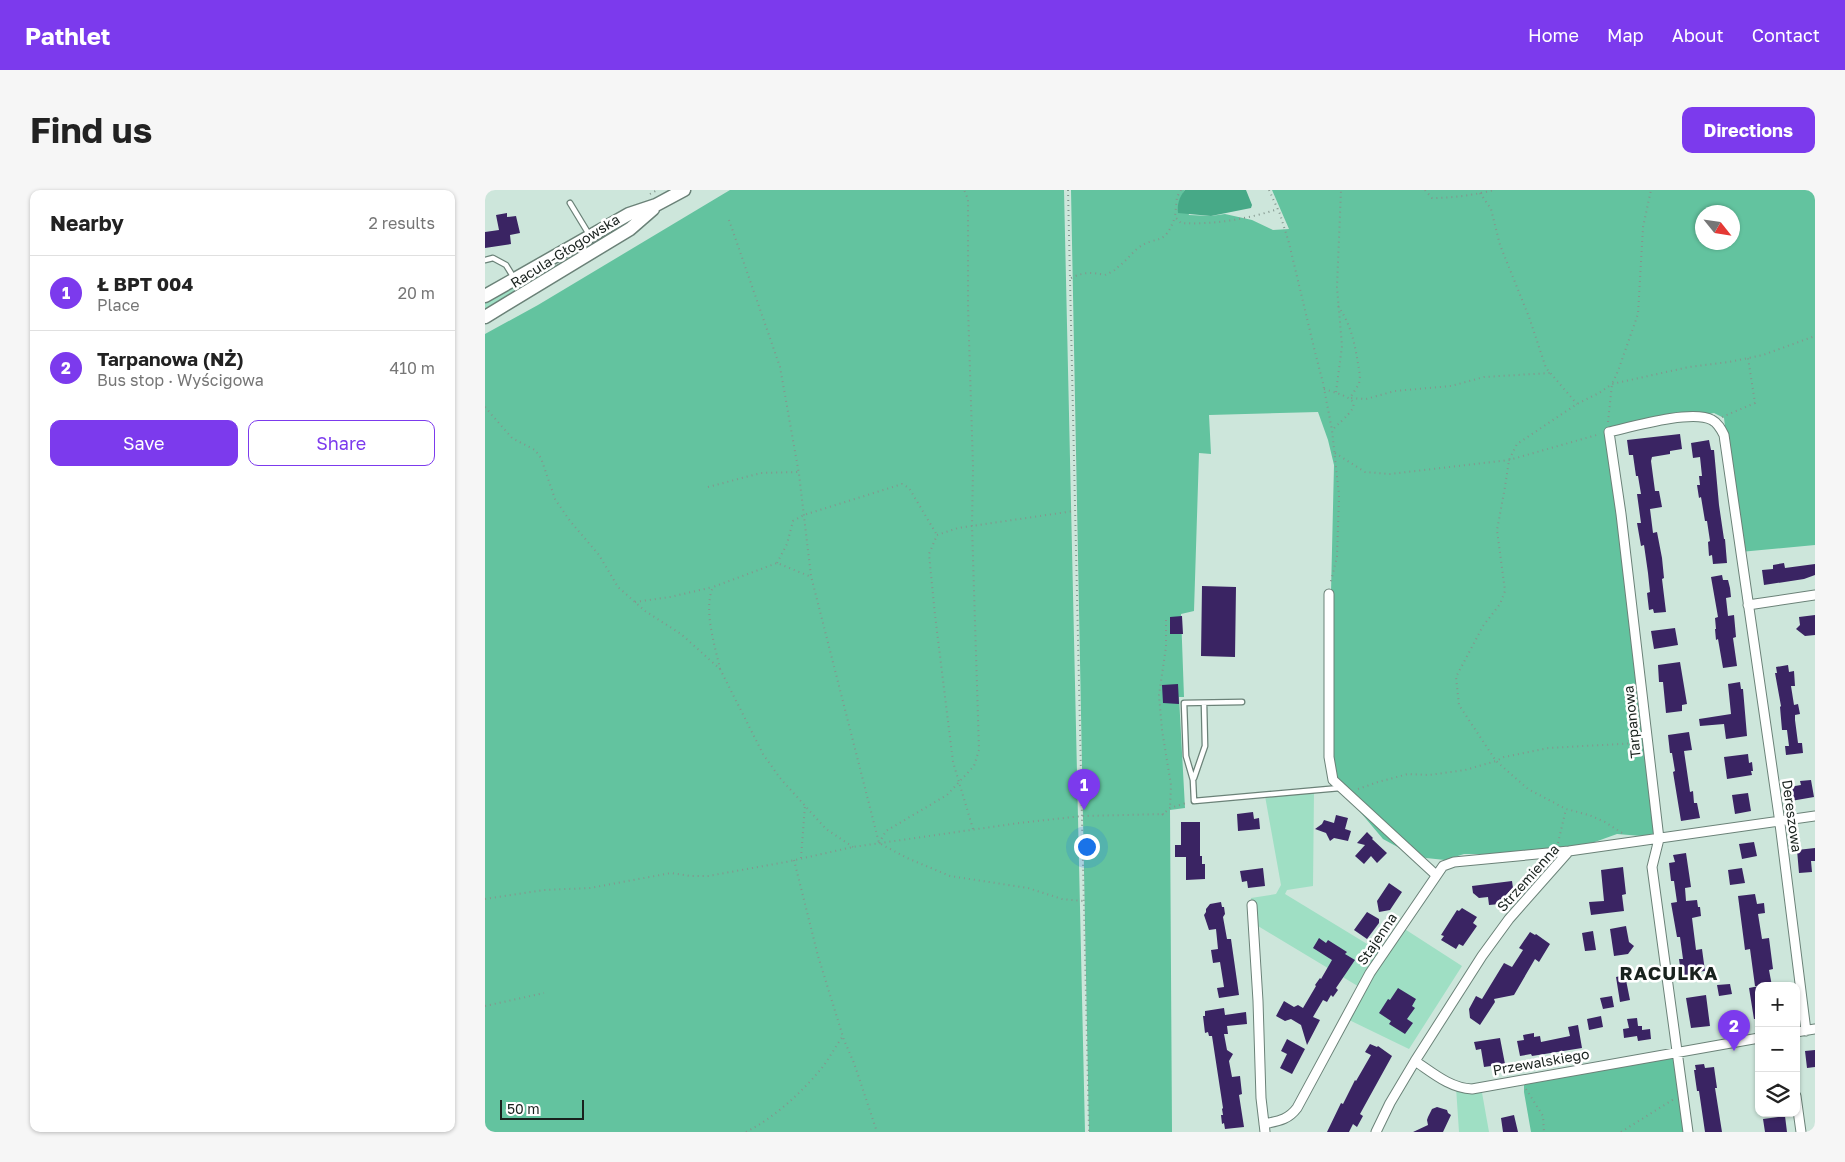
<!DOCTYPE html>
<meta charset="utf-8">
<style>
body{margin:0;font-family:"Golos Text",sans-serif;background:#f6f6f6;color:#222}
.controls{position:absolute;right:15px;bottom:15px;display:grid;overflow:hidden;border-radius:10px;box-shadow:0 1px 4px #0004}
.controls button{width:45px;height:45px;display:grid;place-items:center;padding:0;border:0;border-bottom:1px solid #e0e0e0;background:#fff;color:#222;font:25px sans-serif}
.compass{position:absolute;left:1210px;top:15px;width:45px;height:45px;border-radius:50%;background:#fff;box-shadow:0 1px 4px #0004;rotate:120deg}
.scale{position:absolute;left:15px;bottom:12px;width:84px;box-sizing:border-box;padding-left:5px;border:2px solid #19221e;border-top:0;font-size:14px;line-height:18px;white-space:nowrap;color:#19221e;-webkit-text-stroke:4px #fff;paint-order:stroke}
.you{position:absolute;left:601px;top:656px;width:18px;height:18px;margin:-12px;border:4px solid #fff;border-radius:50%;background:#1a73e8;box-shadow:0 0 0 8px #1a73e833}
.badge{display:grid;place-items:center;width:32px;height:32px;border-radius:50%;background:#7c3aed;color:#fff;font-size:16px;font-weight:700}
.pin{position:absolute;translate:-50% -41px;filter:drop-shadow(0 1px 2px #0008)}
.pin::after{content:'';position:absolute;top:26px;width:18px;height:15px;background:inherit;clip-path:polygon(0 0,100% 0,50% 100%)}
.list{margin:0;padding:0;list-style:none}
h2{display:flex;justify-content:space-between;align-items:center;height:65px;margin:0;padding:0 20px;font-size:21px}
h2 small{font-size:16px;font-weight:400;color:#767676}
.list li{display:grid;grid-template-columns:32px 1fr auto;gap:15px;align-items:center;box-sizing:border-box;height:75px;padding:0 20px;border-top:1px solid #e0e0e0}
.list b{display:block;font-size:19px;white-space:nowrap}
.list p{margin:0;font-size:16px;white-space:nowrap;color:#767676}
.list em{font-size:16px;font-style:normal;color:#767676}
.actions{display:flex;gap:10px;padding:15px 20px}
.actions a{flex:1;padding:11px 0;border:1px solid #7c3aed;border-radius:10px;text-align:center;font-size:18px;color:#7c3aed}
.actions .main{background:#7c3aed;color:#fff}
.icon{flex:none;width:28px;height:28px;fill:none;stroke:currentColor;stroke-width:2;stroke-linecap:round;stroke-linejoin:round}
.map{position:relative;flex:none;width:1330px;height:942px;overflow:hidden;border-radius:10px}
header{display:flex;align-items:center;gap:30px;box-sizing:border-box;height:70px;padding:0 25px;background:#7c3aed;color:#fff}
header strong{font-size:24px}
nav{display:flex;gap:28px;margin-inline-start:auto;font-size:18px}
.intro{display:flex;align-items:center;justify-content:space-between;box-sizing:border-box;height:120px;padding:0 30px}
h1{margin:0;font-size:35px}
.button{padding:12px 22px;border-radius:10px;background:#7c3aed;color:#fff;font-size:18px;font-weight:700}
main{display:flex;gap:30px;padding:0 30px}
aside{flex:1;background:#fff;border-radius:10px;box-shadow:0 1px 4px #0004}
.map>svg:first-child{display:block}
.green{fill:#9fdfc4}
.forest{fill:#63c39f;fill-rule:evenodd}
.water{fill:#47a987}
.building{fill:#3a2463}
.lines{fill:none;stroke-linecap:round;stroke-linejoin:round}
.lane-casing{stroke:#6b8278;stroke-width:7}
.street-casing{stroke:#6b8278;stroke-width:11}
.secondary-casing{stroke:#6b8278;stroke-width:15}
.path{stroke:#83968d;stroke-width:2;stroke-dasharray:1 4;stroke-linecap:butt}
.lane{stroke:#fff;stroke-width:4.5}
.street{stroke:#fff;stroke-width:9}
.secondary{stroke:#fff;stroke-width:12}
.labels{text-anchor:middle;stroke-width:5;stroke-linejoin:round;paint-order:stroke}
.street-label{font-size:14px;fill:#19221e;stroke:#fff}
.district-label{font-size:19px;font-weight:bold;letter-spacing:1px;fill:#19221e;stroke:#fff}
</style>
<header>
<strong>Pathlet</strong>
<nav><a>Home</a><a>Map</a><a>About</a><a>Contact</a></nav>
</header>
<div class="intro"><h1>Find us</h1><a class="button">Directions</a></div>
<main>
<aside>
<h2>Nearby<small>2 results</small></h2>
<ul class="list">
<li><span class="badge">1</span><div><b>Ł BPT 004</b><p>Place</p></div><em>20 m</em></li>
<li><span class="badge">2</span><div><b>Tarpanowa (NŻ)</b><p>Bus stop · Wyścigowa</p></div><em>410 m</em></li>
</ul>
<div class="actions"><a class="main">Save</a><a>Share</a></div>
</aside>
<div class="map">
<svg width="1330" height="942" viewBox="0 0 1330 942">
<rect width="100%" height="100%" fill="#cde6db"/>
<path class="green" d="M 69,75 L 71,77 L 0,120 L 0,113 Z
M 829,601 L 828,696 L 802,700 L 800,704 L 897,763 L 915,736 L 977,776 L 924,859 L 860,828 L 876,798 L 768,733 L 766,708 L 791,704 L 796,695 L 780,606 Z
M 971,897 L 996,897 L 1004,942 L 974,942 Z"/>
<path class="forest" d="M 245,0 L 579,0 L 600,942 L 0,942 L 0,144 L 53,115 Z
M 586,0 L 700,0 L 698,3 L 704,25 L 726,26 L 740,24 L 767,30 L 788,40 L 804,39 L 787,0 L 1330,0 L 1330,355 L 1255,362 L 1239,228 L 1229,223 L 1124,242 L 1169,647 L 1132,644 L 1107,653 L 1093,660 L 1021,664 L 979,664 L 960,670 L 941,668 L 920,661 L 898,649 L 855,598 L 842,572 L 849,275 L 843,250 L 833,222 L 724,225 L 726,264 L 714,263 L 709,421 L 696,424 L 699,507 L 694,507 L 700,618 L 685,620 L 687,942 L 604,942 ZM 1218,22 L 1248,22 L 1248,52 L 1218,52 Z
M 1190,859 L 1202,942 L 1046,942 L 1039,902 L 1039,887 Z"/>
<path class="water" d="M 700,0 L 761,0 L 767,15 L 766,18 L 726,26 L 693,23 C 692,15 694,7 700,0 Z"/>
<path class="building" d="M 22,23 L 22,27 L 31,26 L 35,43 L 25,45 L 26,54 L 0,58 L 0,42 L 14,40 L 11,25 Z
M 1195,244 L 1197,259 L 1185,261 L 1185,264 L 1167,267 L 1166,271 L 1170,301 L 1174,301 L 1177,317 L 1165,319 L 1168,343 L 1172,342 L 1177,368 L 1179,388 L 1177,389 L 1181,422 L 1169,423 L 1168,419 L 1164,420 L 1162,403 L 1165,402 L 1163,383 L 1159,355 L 1156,356 L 1152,333 L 1156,333 L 1152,304 L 1156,304 L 1153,286 L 1151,286 L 1148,265 L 1144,265 L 1142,250 Z
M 1224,250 L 1226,260 L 1229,260 L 1234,315 L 1239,349 L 1240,349 L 1242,373 L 1228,374 L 1227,365 L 1224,366 L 1223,352 L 1225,351 L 1222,331 L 1220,331 L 1216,307 L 1214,308 L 1212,295 L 1215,295 L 1214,286 L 1217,286 L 1215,267 L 1208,268 L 1206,253 Z
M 1299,373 L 1300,378 L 1330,374 L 1330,385 L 1319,389 L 1279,395 L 1277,380 L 1288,379 L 1288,375 Z
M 1237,385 L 1238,390 L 1243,390 L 1245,398 L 1246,407 L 1241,408 L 1243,426 L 1249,425 L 1251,447 L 1248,448 L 1252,476 L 1238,478 L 1233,449 L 1231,450 L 1230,439 L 1231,439 L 1230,428 L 1233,427 L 1226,387 Z
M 717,396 L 751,397 L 750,467 L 716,466 Z
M 1330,425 L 1330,445 L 1320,446 L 1311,439 L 1315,435 L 1314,427 Z
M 697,426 L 698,444 L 685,444 L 685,427 Z
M 1190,438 L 1193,455 L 1169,459 L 1166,441 Z
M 1195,472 L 1202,514 L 1197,515 L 1197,521 L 1181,523 L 1178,492 L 1174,492 L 1173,475 Z
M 1303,475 L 1304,482 L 1309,481 L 1310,496 L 1306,496 L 1309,515 L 1313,514 L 1315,524 L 1310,525 L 1310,530 L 1313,553 L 1317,553 L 1318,563 L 1301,565 L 1300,556 L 1304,556 L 1302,540 L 1297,540 L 1295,517 L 1296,516 L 1290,483 L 1292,483 L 1291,477 Z
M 1255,492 L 1256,499 L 1258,499 L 1262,546 L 1241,549 L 1239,534 L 1215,536 L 1214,529 L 1246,524 L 1243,494 Z
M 693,494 L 694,514 L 678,513 L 677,495 Z
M 1204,542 L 1207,560 L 1199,561 L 1205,602 L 1208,601 L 1209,613 L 1212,613 L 1215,628 L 1196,631 L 1188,582 L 1190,581 L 1187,563 L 1185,563 L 1183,545 Z
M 1263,564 L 1264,573 L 1267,572 L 1268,581 L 1266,581 L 1267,585 L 1242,589 L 1239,567 Z
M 1326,590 L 1329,607 L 1306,611 L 1304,597 L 1316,595 L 1315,591 Z
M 1263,603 L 1266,621 L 1250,624 L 1247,605 Z
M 768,622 L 769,629 L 774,628 L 775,639 L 753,641 L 752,624 Z
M 851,625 L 863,628 L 860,639 L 866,641 L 863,651 L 849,648 L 845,651 L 841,643 L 830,639 L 837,634 L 839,630 L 849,633 Z
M 696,632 L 715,632 L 715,666 L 717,666 L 717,674 L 720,674 L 720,689 L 701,690 L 701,667 L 690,667 L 690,655 L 696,655 Z
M 882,642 L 888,648 L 887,649 L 902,663 L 892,673 L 886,666 L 879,674 L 870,666 L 880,655 L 872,653 Z
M 1269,652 L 1272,666 L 1257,669 L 1254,654 Z
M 1330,658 L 1330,671 L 1326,671 L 1327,682 L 1314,683 L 1312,660 Z
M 1201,663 L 1206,697 L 1200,698 L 1201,711 L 1212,710 L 1213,717 L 1215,717 L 1216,726 L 1207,728 L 1211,760 L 1217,759 L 1220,781 L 1212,782 L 1213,788 L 1197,790 L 1194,769 L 1198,769 L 1195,747 L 1192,747 L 1186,713 L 1192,712 L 1189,691 L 1186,691 L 1184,673 L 1190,672 L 1188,665 Z
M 1138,677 L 1141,704 L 1137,705 L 1139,721 L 1106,725 L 1104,712 L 1119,711 L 1116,680 Z
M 778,678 L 780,696 L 763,698 L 762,691 L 757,692 L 755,681 Z
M 1257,678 L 1260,693 L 1245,695 L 1243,680 Z
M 1027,691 L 1028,698 L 1015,711 L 1015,714 L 1004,715 L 1003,707 L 994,708 L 988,703 L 987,696 Z
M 904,693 L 917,702 L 905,720 L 894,722 L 892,711 Z
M 1270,704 L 1272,714 L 1279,713 L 1280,723 L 1273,724 L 1277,749 L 1284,748 L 1288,779 L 1284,780 L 1287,796 L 1270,796 L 1265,759 L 1260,760 L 1259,752 L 1253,706 Z
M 736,712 L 737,717 L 739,717 L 740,724 L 738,727 L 742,749 L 746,749 L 754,805 L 734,808 L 732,798 L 739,797 L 735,772 L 728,773 L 726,760 L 733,759 L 731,739 L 724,740 L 719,725 L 721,722 L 721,719 L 725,714 Z
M 977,718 L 992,727 L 988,733 L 992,736 L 978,756 L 974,754 L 971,759 L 956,750 L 959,746 L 956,745 L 972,720 L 974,721 Z
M 882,722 L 894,729 L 894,733 L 882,749 L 869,740 Z
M 1141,736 L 1144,752 L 1149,756 L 1143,764 L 1129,766 L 1125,739 Z
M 1108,741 L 1111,760 L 1100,761 L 1097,743 Z
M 1045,742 L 1050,745 L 1051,744 L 1065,754 L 1054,772 L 1050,769 L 1029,805 L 1009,809 L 1010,812 L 995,835 L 985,828 L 984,819 L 991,806 L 997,809 L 1019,773 L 1027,777 L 1038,760 L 1034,758 Z
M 834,748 L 841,753 L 843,750 L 862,762 L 860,764 L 870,770 L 851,798 L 853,800 L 848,807 L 846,805 L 842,812 L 838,810 L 828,827 L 835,830 L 822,855 L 816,835 L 806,829 L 800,831 L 791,826 L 799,811 L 809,817 L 813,815 L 818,818 L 831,796 L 830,795 L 835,788 L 836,789 L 847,770 L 828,758 Z
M 1140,785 L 1145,810 L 1135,812 L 1131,787 Z
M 1245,794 L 1247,804 L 1234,806 L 1232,795 Z
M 1274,796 L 1274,829 L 1269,829 L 1264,798 Z
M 913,798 L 931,809 L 927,816 L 930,818 L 922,829 L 928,833 L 920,844 L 904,834 L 906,831 L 894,823 L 903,809 L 905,810 Z
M 1221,805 L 1225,836 L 1206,838 L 1201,808 Z
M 1127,806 L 1129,817 L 1118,819 L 1115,808 Z
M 739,818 L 740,825 L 761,822 L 762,834 L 742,836 L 743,844 L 739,844 L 742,860 L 748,864 L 744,871 L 747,887 L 755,886 L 757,904 L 754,905 L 759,937 L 740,939 L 739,933 L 737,934 L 736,925 L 738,925 L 737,919 L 738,918 L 727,846 L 724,846 L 723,842 L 720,843 L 718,826 L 720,826 L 720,821 Z
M 1116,826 L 1118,837 L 1104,840 L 1102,829 Z
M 1152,828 L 1153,836 L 1157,836 L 1157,840 L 1165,839 L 1166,849 L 1153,851 L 1152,846 L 1139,848 L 1138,839 L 1144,838 L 1142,829 Z
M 1093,835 L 1097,858 L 1047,866 L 1046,864 L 1035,866 L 1032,851 L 1039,850 L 1038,845 L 1049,843 L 1049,847 L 1055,846 L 1056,852 L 1085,846 L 1083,837 Z
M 1015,848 L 1020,874 L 999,877 L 996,859 L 991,860 L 989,852 Z
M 802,849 L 820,859 L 807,884 L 795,878 L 802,864 L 796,861 Z
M 885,854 L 892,857 L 893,856 L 907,866 L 875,924 L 878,926 L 872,937 L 868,934 L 864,942 L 842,942 L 856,913 L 858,914 L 870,890 L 871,891 L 886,865 L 880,862 Z
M 1330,860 L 1330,877 L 1322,878 L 1320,861 Z
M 1219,874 L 1220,878 L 1229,877 L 1232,898 L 1230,898 L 1237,942 L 1220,942 L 1214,901 L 1212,901 L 1209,880 L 1211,880 L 1210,875 Z
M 952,917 L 962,920 L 963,923 L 966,925 L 958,942 L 928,942 L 943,935 L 942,930 L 943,927 L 947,919 Z
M 1029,925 L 1033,942 L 1018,942 L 1016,928 Z
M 1300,926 L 1302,942 L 1280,942 L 1278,929 Z"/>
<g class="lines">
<defs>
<path id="lane" d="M 85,13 L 105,46
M 0,70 L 8,68 L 21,75 L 29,88
M 757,512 L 699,513 L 701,566 L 708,590 L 709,611 L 855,598
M 709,588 L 720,556 L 719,513"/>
<path id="street" d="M 844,404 L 844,567 L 848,590 L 951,685
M 1263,415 L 1330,405
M 767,715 L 773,811 L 776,908 L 780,942
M 1311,842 L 1330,839
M 930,871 C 948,883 965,898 987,899 L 1274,848
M 1311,906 L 1316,942
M 779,934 C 793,931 803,930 812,918 L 885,783 L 958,676 L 969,672 L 1084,661 L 1330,626
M 891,942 L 905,913 L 930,871 L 997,766 L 1024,729 L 1084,661
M 1203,942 L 1167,677 L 1174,649 L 1136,324 L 1124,242 C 1146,237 1207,219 1227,230 C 1233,233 1236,239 1239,245 L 1294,626 L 1321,841"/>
<path id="secondary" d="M 0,106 L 144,24 L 171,15 L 199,0
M 0,127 L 145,39 L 168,19"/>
</defs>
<use href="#lane" class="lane-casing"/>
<use href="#street" class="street-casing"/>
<use href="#secondary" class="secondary-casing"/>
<path class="path" d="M 583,0 L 604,942
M 696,0 L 692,7 L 690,27 L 696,33 C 727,35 763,29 793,19
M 784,0 L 795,24 L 804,53 L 830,162 L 838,193 L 847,240 L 854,305 L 852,367 L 845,395
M 940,0 L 947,8 C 968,8 989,5 1009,0
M 995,3 L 1006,19 L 1015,55 L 1044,127 L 1061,178 L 1092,214
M 165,4 L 172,0
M 244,30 L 295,177 L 314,284 L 326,386 L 394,653 L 422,668 L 465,686 L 543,698 L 577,709 L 598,711
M 586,88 C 598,82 607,82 620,85 C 624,83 630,81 633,77 C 640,72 646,64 653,58 C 672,44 679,58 690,27
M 853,116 C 868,137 871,161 875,186 L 874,194 L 865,208 L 881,209 L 910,201 L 966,196 L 999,187 L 1065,183
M 839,199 C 879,211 875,214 847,240
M 851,202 L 857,156 L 852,97 L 856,0
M 0,217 L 27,248 L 50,260 L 56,268 L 70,309 L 85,331 L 114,365 L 133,397 L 160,421 L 196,444 L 235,479 L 278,564 L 295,588 L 341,639 L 368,657
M 1237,227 L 1270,213 L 1263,168
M 1123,232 L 1127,194 L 1133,181 L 1153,124 L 1158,37 L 1166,0
M 850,263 L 880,282 L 905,284 L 1024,270 L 1115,244
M 223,297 L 276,283 L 314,282
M 292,373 L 302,354 L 308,331 L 319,325 L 417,294 L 424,298 L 452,345
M 150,412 L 185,407 L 228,397
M 681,430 L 681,457 L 674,505 L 677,540 L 686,595 L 685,618
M 235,479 C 230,456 218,419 228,397 L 292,373 L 324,386
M 873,599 L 893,592 L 923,584 L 944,585 L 980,580 L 1011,571 L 1019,567 L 1063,558 L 1153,553
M 677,625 L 685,618 L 701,613
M 488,639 L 468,572 L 450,425 L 444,364 L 452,345 L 473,338 L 589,321
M 1137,643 L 1120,632 L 1104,625 L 1081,619 L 1043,599 L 1011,571 L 974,515 L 971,487 L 998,436 L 1015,414 L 1020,401 L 1012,340 L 1020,297 L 1024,270 L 1032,254 L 1092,214 L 1114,203 L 1127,194 L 1204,177 L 1244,172 L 1278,165 L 1330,146
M 394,653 L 401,641 L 462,605 L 489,576 L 494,560 L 487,336 L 488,277 L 483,117 L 483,9 L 479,0
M 1073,653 L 1081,619
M 316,668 L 320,615
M 309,670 L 333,766 L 359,850 L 369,873 L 392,942
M 0,709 L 59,700 L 105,698 L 186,683 L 206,686 L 223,686 L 301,672 L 368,657 L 534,633 L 597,626 L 681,624
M 0,816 L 59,803
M 1041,899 L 1058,926 L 1059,942
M 261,942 C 289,928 316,903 336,879 C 344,869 350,857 358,846
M 1136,942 L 1189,909"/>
<use href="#lane" class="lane"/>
<use href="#street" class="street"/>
<use href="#secondary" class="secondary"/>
</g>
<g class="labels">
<g class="street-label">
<text transform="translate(80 61) rotate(-32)" y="5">Racula-Głogowska</text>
<text transform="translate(1147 532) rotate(-96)" y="5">Tarpanowa</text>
<text transform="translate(1307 626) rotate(82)" y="5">Dereszowa</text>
<text transform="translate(1043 688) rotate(-48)" y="5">Strzemienna</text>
<text transform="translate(892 749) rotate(-56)" y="5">Stajenna</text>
<text transform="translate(1056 872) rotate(-10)" y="5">Przewalskiego</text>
</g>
<g class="district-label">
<text x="1184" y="790">RACULKA</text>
</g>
</g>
</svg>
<div class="controls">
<button>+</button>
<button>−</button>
<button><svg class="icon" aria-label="layers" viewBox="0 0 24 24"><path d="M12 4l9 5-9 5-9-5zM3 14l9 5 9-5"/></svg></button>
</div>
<svg class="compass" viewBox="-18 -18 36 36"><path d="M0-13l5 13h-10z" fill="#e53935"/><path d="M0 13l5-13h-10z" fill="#767676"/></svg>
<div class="scale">50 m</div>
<div class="you"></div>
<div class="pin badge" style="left:599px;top:620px">1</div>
<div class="pin badge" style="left:1249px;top:861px">2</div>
</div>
</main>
